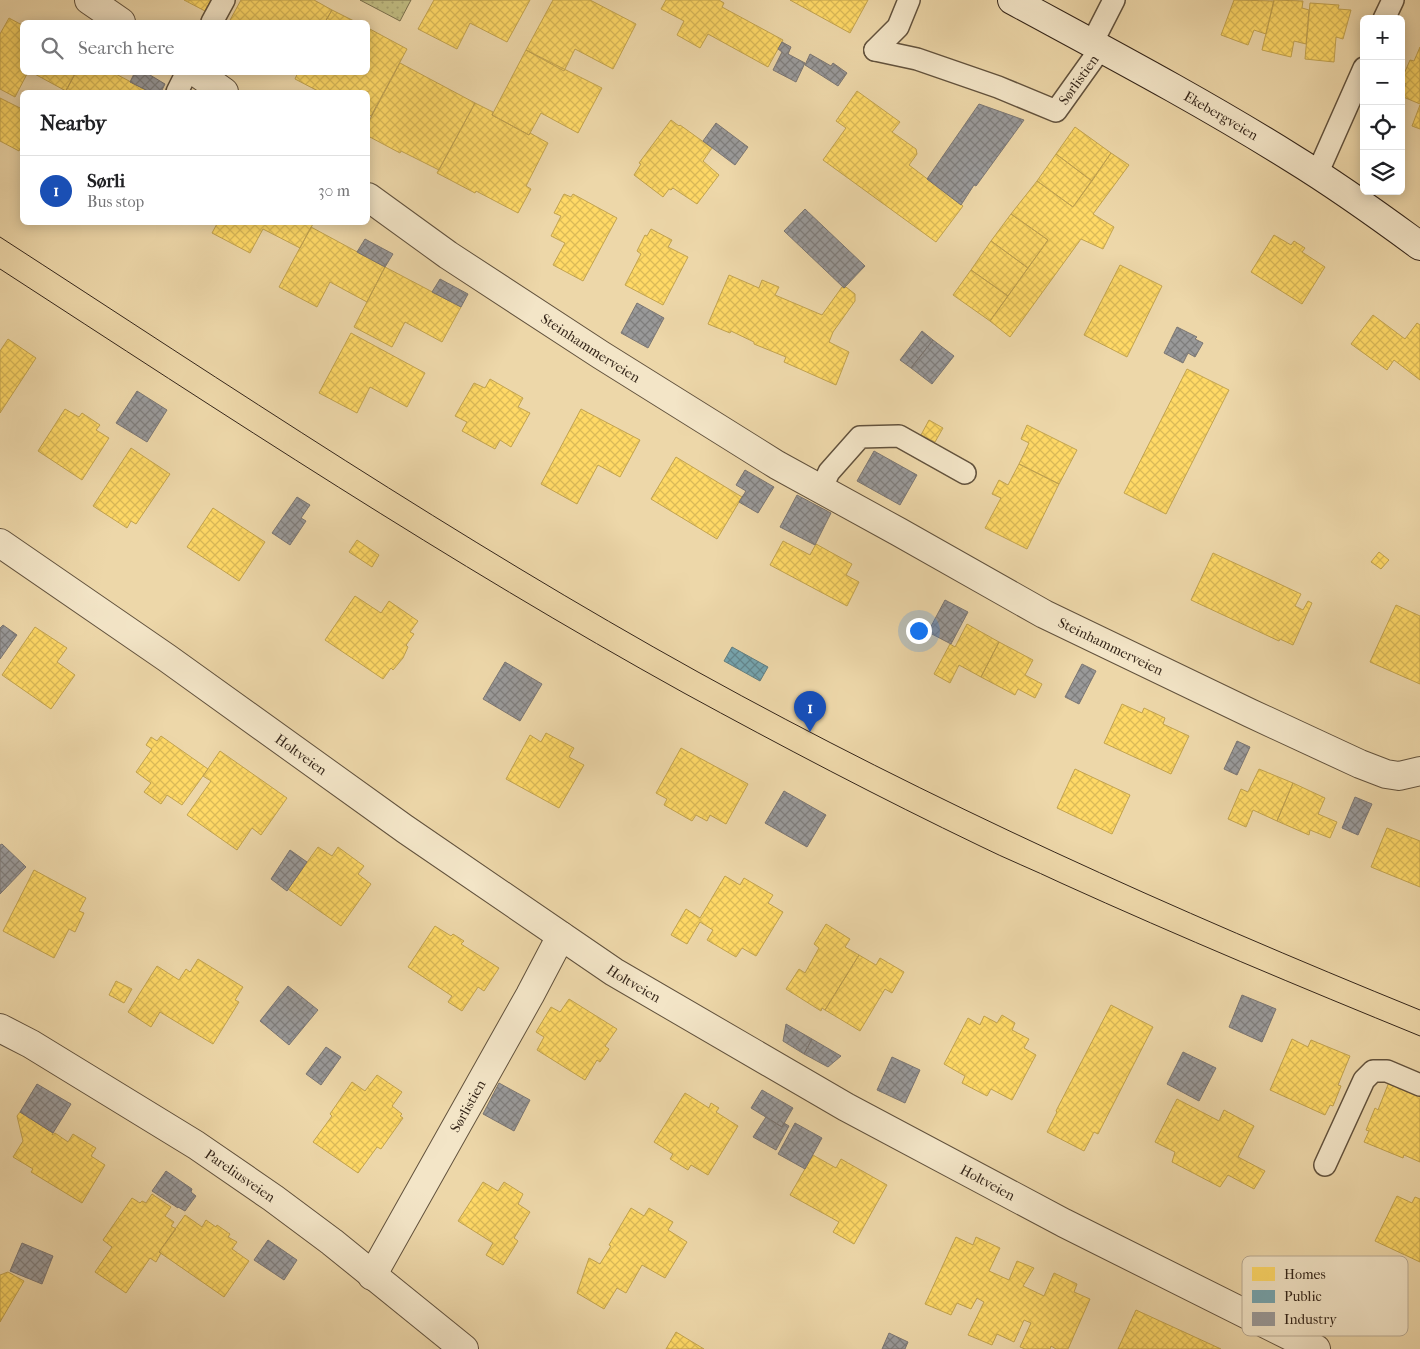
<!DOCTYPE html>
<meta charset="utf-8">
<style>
body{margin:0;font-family:"IM FELL French Canon",serif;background:#f6f6f6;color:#202124}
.controls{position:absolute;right:15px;top:15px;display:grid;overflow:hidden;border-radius:8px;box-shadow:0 2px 12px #0003}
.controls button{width:45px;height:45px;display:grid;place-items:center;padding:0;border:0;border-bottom:1px solid #e0e0e0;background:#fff;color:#202124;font:25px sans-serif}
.you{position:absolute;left:918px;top:630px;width:18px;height:18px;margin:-12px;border:4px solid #fff;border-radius:50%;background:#1a73e8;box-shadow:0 0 0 8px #1a73e833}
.badge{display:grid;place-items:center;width:32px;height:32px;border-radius:50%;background:#8f2418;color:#fff;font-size:16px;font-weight:700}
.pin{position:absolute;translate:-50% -41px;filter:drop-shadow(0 1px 2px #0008)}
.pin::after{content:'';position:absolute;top:26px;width:18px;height:15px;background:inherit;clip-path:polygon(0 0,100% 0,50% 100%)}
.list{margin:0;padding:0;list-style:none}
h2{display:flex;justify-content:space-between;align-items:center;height:65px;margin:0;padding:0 20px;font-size:21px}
h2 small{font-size:16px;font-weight:400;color:#757577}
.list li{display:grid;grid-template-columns:32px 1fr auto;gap:15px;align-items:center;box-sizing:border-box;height:70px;padding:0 20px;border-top:1px solid #e0e0e0}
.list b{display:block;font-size:19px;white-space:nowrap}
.list p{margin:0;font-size:16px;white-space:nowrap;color:#757577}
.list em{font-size:16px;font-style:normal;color:#757577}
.icon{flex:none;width:28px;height:28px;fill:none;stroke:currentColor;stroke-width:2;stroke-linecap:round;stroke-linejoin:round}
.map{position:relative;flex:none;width:1420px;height:1349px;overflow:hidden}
.search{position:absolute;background:#fff;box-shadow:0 2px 12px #0003;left:20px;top:20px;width:350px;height:55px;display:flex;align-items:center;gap:12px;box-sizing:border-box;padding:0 18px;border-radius:8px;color:#757577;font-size:19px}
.panel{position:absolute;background:#fff;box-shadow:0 2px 12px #0003;left:20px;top:90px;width:350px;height:135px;border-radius:8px}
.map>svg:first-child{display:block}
.grass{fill:url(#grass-dots);stroke:#7a704e}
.homes{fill:url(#homes-cross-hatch);stroke:#c2a34f}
.public{fill:url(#public-cross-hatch);stroke:#627f82}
.industry{fill:url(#industry-cross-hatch);stroke:#7b7673}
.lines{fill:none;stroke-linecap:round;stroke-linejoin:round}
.service-casing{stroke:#62523d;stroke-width:24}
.minor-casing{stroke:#62523d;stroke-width:30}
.secondary-casing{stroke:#342519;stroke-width:30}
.service{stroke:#f3e5c7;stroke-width:21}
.minor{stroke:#f3e5c7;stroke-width:28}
.secondary{stroke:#f3e5c7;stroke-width:28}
.tram{stroke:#342519;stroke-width:1}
.labels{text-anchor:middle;stroke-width:5;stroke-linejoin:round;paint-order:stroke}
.street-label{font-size:14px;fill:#342519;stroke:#f3e5c7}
.key{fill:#f3e5c7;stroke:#baab93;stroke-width:1}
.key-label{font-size:14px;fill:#342519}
</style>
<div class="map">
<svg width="1420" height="1349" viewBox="0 0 1420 1349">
<defs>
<pattern id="grass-dots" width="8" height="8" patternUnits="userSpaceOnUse" patternTransform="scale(1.25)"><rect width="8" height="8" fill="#c0bc82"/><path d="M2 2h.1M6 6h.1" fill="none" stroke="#a6a170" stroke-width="1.8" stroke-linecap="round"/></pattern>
<pattern id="homes-cross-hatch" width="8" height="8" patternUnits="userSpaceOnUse" patternTransform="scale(1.25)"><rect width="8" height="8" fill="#ffd966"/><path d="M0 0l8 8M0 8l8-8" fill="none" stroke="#dbba58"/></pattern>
<pattern id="public-cross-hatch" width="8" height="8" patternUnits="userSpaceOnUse" patternTransform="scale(1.25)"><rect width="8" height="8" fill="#76a5af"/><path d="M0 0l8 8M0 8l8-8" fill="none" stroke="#62868e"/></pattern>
<pattern id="industry-cross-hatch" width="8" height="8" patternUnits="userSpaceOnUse" patternTransform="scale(1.25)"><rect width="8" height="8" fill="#999"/><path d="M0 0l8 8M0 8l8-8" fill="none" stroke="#7e7d7c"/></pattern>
</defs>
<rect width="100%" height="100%" fill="#edd7a9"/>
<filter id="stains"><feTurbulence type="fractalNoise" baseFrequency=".004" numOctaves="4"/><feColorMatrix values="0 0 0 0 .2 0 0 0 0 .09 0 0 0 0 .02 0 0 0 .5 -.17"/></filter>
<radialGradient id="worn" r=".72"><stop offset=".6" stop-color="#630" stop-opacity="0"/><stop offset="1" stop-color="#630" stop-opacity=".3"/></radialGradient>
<path class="grass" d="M 360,0 L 411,0 L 400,21 Z"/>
<path class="homes" d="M 184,0 L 211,0 L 205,11 Z
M 241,0 L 314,0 L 332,10 L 325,22 L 229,22 Z
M 434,0 L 530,0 L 507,42 L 470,23 L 457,49 L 418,29 Z
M 553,0 L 590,0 L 636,24 L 613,69 L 575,49 L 564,71 L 526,50 Z
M 666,0 L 719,0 L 724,3 L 722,7 L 783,40 L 768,67 L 708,34 L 700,48 L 677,35 L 684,21 L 661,9 Z
M 790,0 L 868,0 L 850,33 Z
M 1234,0 L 1274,1 L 1266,34 L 1254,30 L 1248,45 L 1221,35 Z
M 1274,0 L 1303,1 L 1302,8 L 1309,10 L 1306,44 L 1294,41 L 1291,57 L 1262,50 Z
M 1310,3 L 1339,5 L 1338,9 L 1351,10 L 1343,39 L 1336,37 L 1334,62 L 1305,59 Z
M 332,10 L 356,22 L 325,22 Z
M 9,18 L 22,25 L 22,72 L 28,72 L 15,97 L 0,89 L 0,34 Z
M 368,28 L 407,49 L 371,116 L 368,114 L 368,92 L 320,92 L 295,79 L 298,72 L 368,72 Z
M 1420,47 L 1420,104 L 1401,96 L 1406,84 L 1401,81 L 1410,60 L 1414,61 Z
M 526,50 L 602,88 L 578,133 L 541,113 L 529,135 L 492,115 Z
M 400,63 L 475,103 L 439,170 L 401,151 L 400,153 L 368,136 L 368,123 Z
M 31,72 L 76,72 L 66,91 Z
M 76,72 L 112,72 L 150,92 L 65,92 Z
M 857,91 L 900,122 L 892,132 L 916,149 L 917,154 L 909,165 L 963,206 L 936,242 L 823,160 L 846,128 L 836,121 Z
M 0,98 L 22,109 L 22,144 L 19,151 L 0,141 Z
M 475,103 L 493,112 L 492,115 L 529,135 L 530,133 L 548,143 L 526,186 L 531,189 L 518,213 L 476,191 L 475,193 L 437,173 Z
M 1420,105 L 1420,129 L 1412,126 Z
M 671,120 L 679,126 L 680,125 L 712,148 L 703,161 L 719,175 L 697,204 L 673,188 L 671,190 L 669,189 L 663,197 L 634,175 L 641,164 L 639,163 Z
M 1075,127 L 1111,153 L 1092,181 L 1056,154 Z
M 1111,153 L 1129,165 L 1093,214 L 1114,227 L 1103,249 L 1081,239 L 1010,337 L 990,321 L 1048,240 L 1011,214 L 1037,181 L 1073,207 Z
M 1056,154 L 1092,181 L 1073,207 L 1037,181 Z
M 564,194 L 571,197 L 573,194 L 617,218 L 583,281 L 553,265 L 565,243 L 551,236 L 561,216 L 554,213 Z
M 1011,214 L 1048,240 L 1028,268 L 991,241 Z
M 218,222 L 314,222 L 300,248 L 263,229 L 250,253 L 212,233 Z
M 311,227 L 385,267 L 367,302 L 330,282 L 317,307 L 279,287 Z
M 651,229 L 672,240 L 668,247 L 688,257 L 663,305 L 625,285 L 641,254 L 637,251 L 645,235 L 647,236 Z
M 1274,235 L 1291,245 L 1294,241 L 1305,248 L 1302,252 L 1325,267 L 1302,304 L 1251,272 Z
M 991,241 L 1028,268 L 1008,296 L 971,270 Z
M 1120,265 L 1162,286 L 1127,357 L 1084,335 Z
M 385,267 L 461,307 L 442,342 L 405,322 L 392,347 L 354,327 Z
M 971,270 L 1008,296 L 990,321 L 953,295 Z
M 729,275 L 759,288 L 762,280 L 779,287 L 775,295 L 822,315 L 842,287 L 844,288 L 846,287 L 855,294 L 855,301 L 833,332 L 829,342 L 849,352 L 836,385 L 784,362 L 786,357 L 754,344 L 754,342 L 731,331 L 730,333 L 708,324 Z
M 1373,315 L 1405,339 L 1417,323 L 1420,325 L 1420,380 L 1394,360 L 1387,370 L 1351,344 Z
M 351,333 L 425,373 L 407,407 L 370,387 L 357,413 L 319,393 Z
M 8,339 L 36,358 L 0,413 L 0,351 Z
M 1187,369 L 1229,390 L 1166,514 L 1124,493 Z
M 490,379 L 523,398 L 518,407 L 530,413 L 511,447 L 500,440 L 495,449 L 462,431 L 467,422 L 455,416 L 474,383 L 485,388 Z
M 65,409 L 79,417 L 82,413 L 100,425 L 96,430 L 109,438 L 82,480 L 38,451 Z
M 581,409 L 640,440 L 620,477 L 598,465 L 577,504 L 541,484 Z
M 929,420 L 943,428 L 935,442 L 921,435 Z
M 1027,425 L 1077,450 L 1059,484 L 1019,464 L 1029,443 L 1021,439 Z
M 131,448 L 170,474 L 136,524 L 131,521 L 127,528 L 93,506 Z
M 676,457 L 742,497 L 717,539 L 651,499 Z
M 1019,464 L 1059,484 L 1027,549 L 985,528 L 1001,498 L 992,494 L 999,480 L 1008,485 Z
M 213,508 L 265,542 L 239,581 L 187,547 Z
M 357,540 L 379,555 L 372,567 L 349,552 Z
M 783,541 L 810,555 L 816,544 L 852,564 L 846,575 L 859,582 L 847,606 L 770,565 Z
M 1379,552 L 1389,560 L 1381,569 L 1371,562 Z
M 1213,553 L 1301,594 L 1295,606 L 1303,610 L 1308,601 L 1312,603 L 1293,645 L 1280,639 L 1279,641 L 1191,600 Z
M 355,596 L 381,613 L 389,601 L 418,621 L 410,632 L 414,634 L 406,645 L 408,647 L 403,658 L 393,670 L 391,668 L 383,679 L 325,640 Z
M 1396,605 L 1420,616 L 1420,684 L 1370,662 Z
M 967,624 L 999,642 L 981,677 L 959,665 L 950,683 L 934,674 L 950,644 L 955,647 Z
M 35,627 L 67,648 L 57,662 L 75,675 L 51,709 L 2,675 Z
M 999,642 L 1033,660 L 1025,675 L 1042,684 L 1035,698 L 1018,689 L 1015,695 L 981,677 Z
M 1122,704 L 1142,713 L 1144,708 L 1165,718 L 1163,724 L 1189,736 L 1171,774 L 1104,743 Z
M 546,733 L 574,748 L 569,757 L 584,765 L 559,808 L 506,779 L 530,735 L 541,742 Z
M 161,736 L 208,769 L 182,805 L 167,795 L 161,804 L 144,792 L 151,783 L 136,772 L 152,749 L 146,745 L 151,737 L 157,741 Z
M 681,748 L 748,784 L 726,824 L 710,815 L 707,821 L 696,815 L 692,821 L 664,805 L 667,799 L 656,793 Z
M 220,751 L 287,798 L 261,835 L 252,828 L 237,850 L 187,815 L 211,781 L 203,776 Z
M 1075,769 L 1130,795 L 1112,834 L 1057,808 Z
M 1259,769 L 1293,783 L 1277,821 L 1253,810 L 1246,827 L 1228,819 L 1241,789 L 1248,792 Z
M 1293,783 L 1325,798 L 1318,814 L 1337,822 L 1330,838 L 1310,830 L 1309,835 L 1277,821 Z
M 1387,828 L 1420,841 L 1420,887 L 1371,867 Z
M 318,847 L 332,856 L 338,847 L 364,866 L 358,874 L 371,884 L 341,926 L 288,889 Z
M 34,870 L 86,898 L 79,911 L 84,913 L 75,932 L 69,929 L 54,958 L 3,931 Z
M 725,876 L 740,885 L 744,878 L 773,895 L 768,903 L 783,912 L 756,956 L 742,948 L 736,957 L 707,940 L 713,930 L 700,922 L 687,944 L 671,935 L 686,909 L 700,918 Z
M 826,924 L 850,939 L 845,947 L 859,955 L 825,1010 L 822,1008 L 821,1011 L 786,989 L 799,969 L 805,973 L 819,948 L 814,944 Z
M 435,926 L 451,936 L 453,934 L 464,941 L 461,944 L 499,968 L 484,991 L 478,987 L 462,1011 L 448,1002 L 452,996 L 408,967 Z
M 859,955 L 876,965 L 880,958 L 904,972 L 892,993 L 885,989 L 860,1031 L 825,1010 Z
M 198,959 L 243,987 L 235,1000 L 239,1002 L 213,1044 L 160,1012 L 151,1027 L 128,1012 L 157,966 L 179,980 L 186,969 L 190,972 Z
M 116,981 L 132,989 L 124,1003 L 109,995 Z
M 569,999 L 617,1029 L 605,1046 L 609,1049 L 600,1062 L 597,1060 L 585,1080 L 537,1050 L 544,1037 L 536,1032 L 551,1007 L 560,1012 Z
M 1111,1005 L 1153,1027 L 1098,1134 L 1094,1132 L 1084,1151 L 1047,1132 L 1057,1112 L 1056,1111 Z
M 1002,1015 L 1015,1023 L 1012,1030 L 1029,1039 L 1024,1048 L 1036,1055 L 1012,1100 L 991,1089 L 987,1096 L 962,1083 L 965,1076 L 944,1064 L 968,1018 L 980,1025 L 984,1016 L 997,1023 Z
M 1292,1039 L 1308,1047 L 1311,1040 L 1350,1056 L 1338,1085 L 1341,1086 L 1333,1106 L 1330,1105 L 1325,1115 L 1270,1090 Z
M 377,1075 L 402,1092 L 392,1106 L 402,1114 L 400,1116 L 403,1118 L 381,1149 L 377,1147 L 358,1173 L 313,1142 L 332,1116 L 330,1114 L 352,1082 L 365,1091 Z
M 1389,1082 L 1420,1095 L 1420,1162 L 1404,1155 L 1403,1158 L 1364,1142 L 1369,1131 L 1366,1130 L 1375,1108 L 1378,1110 Z
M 685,1093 L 709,1108 L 711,1103 L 719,1108 L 716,1112 L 738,1126 L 708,1175 L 691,1165 L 688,1170 L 670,1159 L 673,1154 L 654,1142 Z
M 1177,1099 L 1219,1121 L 1224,1110 L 1254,1126 L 1238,1157 L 1265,1171 L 1254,1189 L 1228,1175 L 1220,1187 L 1172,1162 L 1175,1152 L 1155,1142 Z
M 20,1112 L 53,1133 L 52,1135 L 55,1133 L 68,1142 L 73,1134 L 96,1148 L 91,1156 L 105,1165 L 82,1203 L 31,1172 L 33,1169 L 13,1157 L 23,1141 L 17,1116 Z
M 813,1155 L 836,1168 L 841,1159 L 887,1185 L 854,1244 L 833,1232 L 839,1222 L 790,1195 Z
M 483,1182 L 498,1191 L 504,1182 L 523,1194 L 518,1204 L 530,1212 L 514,1238 L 518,1241 L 503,1265 L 486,1255 L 493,1243 L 458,1221 Z
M 152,1194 L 171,1207 L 165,1216 L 174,1222 L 171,1226 L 176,1229 L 159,1252 L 161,1253 L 156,1262 L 150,1258 L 126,1293 L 95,1272 L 112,1247 L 103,1240 L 132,1198 L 140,1203 L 142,1201 L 146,1203 Z
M 1397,1196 L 1412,1203 L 1415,1197 L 1420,1199 L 1420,1262 L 1375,1241 Z
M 631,1208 L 644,1216 L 649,1208 L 673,1222 L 668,1230 L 687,1242 L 665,1278 L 642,1265 L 626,1293 L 617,1288 L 604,1309 L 577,1293 L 589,1258 L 600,1264 L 611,1246 L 609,1245 Z
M 185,1215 L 202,1227 L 206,1220 L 216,1227 L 217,1225 L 230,1234 L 228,1237 L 237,1242 L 232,1249 L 249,1261 L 224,1297 L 159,1252 Z
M 956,1237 L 973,1245 L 976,1237 L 1000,1248 L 989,1271 L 1009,1280 L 1017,1261 L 1034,1268 L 1023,1286 L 1044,1296 L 1054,1273 L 1077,1284 L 1074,1292 L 1090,1299 L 1068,1349 L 1056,1349 L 1051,1346 L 1050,1349 L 1025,1349 L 1020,1347 L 1031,1323 L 1024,1320 L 1014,1342 L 997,1334 L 992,1345 L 968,1335 L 984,1302 L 977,1298 L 971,1309 L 957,1303 L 951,1315 L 925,1304 Z
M 8,1272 L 24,1281 L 0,1322 L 0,1275 Z
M 1136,1310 L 1221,1349 L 1118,1349 Z
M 676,1332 L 704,1349 L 666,1349 Z"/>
<path class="public" d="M 732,647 L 768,667 L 760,681 L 724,661 Z"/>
<path class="industry" d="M 782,42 L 791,47 L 788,54 L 805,63 L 796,82 L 773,70 L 782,52 L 778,49 Z
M 810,54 L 831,66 L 833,63 L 847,73 L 838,86 L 805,65 Z
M 135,72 L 145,72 L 165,84 L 161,92 L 150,92 L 130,82 Z
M 979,104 L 1024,120 L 976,186 L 974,185 L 961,205 L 927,179 Z
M 716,123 L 748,147 L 735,165 L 703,141 Z
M 805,209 L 865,266 L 844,288 L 784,231 Z
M 365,239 L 393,254 L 385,267 L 357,252 Z
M 440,279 L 468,294 L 461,307 L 432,292 Z
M 637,303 L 664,318 L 648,348 L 621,333 Z
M 1177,327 L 1197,337 L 1195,339 L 1203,343 L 1195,357 L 1188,353 L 1183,363 L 1164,353 Z
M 922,331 L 933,340 L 911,368 L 900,360 Z
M 933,340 L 954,356 L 932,384 L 911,368 Z
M 137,391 L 167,410 L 147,442 L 116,423 Z
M 874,451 L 917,475 L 900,505 L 857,481 Z
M 745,470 L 774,487 L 758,513 L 739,502 L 746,491 L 736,485 Z
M 797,495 L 831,513 L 815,545 L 780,527 Z
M 297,497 L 310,505 L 301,518 L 306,521 L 290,545 L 272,533 Z
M 945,600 L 968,612 L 951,644 L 928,632 Z
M 3,625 L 17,635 L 0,659 L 0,628 Z
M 505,662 L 542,684 L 520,721 L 483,699 Z
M 1082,664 L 1096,671 L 1079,704 L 1065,697 Z
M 1237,741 L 1250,747 L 1237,775 L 1224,769 Z
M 784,791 L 826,815 L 807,847 L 765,823 Z
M 1355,797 L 1372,804 L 1358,835 L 1342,828 Z
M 2,844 L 26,867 L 0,894 L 0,845 Z
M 290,850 L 307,862 L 287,891 L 271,879 Z
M 288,986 L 318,1010 L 289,1045 L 260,1021 Z
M 1242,995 L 1276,1009 L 1262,1042 L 1229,1027 Z
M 786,1024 L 812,1039 L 804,1054 L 783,1041 Z
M 812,1039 L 841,1056 L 828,1067 L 804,1054 Z
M 326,1047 L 341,1057 L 321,1085 L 306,1074 Z
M 1183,1052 L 1216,1068 L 1199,1101 L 1167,1084 Z
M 892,1057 L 920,1070 L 905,1103 L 877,1090 Z
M 499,1083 L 530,1100 L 514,1131 L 483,1114 Z
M 37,1084 L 71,1104 L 53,1133 L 20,1112 Z
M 762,1090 L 793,1108 L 782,1127 L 751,1108 Z
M 766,1117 L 782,1127 L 784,1123 L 789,1126 L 776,1150 L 753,1137 Z
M 795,1123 L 822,1138 L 805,1169 L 778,1154 Z
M 166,1171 L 192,1189 L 191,1192 L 196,1196 L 185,1211 L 178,1207 L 178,1208 L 152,1191 Z
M 268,1240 L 297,1260 L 284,1280 L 254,1260 Z
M 22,1243 L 53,1256 L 42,1284 L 10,1271 Z
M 889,1333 L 908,1342 L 905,1349 L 882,1349 Z"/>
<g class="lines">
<defs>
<g id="service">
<path d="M 1384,19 L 1393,0"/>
<path d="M 212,22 L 224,0"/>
<path d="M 1092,43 L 1114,0"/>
<path id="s1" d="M 875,50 L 917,59 L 998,87 L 1056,111 L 1101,48"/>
<path d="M 875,50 L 898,27 L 909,0"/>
<path d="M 177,92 L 187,72"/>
<path d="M 1317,174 L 1364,68"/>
<path d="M 821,489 L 829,472 L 860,437 L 899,436 L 965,473"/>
<path d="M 1325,1165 L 1364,1080 L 1373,1071 L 1387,1071 L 1420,1085"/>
</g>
<g id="minor">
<path d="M 89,0 L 121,22"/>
<path d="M 196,72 L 224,92"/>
<path id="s2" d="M 368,197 L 448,255 L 601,355 L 777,465 L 899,532 L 1044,614 L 1250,713 L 1360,764 L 1386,774 L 1399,776 L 1420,771"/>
<path id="s3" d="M 0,543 L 167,658 L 405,829 L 614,972 L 846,1107 L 1064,1223 L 1316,1349"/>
<path id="s4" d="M 0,1028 L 31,1044 L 196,1145 L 273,1198 L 332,1242 L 464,1349"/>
<path id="s5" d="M 372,1276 L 530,995 L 561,936"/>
</g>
<g id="secondary">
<path id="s6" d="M 1012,0 C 1106,51 1201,101 1292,158 C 1336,185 1378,215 1420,246"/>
</g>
</defs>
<use href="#service" class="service-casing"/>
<use href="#minor" class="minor-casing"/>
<use href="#secondary" class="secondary-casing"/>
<use href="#service" class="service"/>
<use href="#minor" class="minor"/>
<use href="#secondary" class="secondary"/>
<path class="tram" d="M 0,237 C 230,386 458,539 698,672 C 931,801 1174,910 1420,1010
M 0,269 C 225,415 449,563 684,693 C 781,746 880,798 980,846 C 1006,859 1034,870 1061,883 C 1180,937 1300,987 1420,1036"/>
</g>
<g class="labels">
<g class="street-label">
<text dy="5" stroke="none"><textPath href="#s1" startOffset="230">Sørlistien</textPath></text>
<text dy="5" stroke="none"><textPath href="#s6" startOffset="239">Ekebergveien</textPath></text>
<text dy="5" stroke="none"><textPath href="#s2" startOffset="269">Steinhammerveien</textPath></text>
<text dy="5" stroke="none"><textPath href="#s2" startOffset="869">Steinhammerveien</textPath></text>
<text dy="5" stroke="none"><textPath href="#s3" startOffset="368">Holtveien</textPath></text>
<text dy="5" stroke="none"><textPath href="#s3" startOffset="772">Holtveien</textPath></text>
<text dy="5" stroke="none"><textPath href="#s5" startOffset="195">Sørlistien</textPath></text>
<text dy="5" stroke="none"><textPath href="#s4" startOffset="282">Pareliusveien</textPath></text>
<text dy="5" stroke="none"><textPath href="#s3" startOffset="1178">Holtveien</textPath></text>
</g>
</g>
<rect x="1242" y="1256" width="166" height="80" rx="8" class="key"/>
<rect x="1252" y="1267" width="23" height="14" fill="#ffd966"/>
<rect x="1252" y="1290" width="23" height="13" fill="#76a5af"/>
<rect x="1252" y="1312" width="23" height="14" fill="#999"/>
<g class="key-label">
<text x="1284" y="1279">Homes</text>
<text x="1284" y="1301">Public</text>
<text x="1284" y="1324">Industry</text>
</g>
<rect width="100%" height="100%" filter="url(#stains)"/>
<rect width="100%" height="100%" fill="url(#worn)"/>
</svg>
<div class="controls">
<button>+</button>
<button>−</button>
<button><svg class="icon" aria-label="locate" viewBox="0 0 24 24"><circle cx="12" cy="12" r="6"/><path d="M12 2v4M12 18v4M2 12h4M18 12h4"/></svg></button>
<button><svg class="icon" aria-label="layers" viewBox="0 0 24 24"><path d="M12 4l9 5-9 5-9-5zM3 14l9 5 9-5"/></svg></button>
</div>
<div class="you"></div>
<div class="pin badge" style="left:810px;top:732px;background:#1a4fb4">1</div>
<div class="search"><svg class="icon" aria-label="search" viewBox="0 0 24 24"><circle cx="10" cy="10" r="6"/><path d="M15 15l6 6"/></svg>Search here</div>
<section class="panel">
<h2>Nearby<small></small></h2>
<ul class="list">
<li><span class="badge" style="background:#1a4fb4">1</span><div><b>Sørli</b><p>Bus stop</p></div><em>30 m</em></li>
</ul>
</section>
</div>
